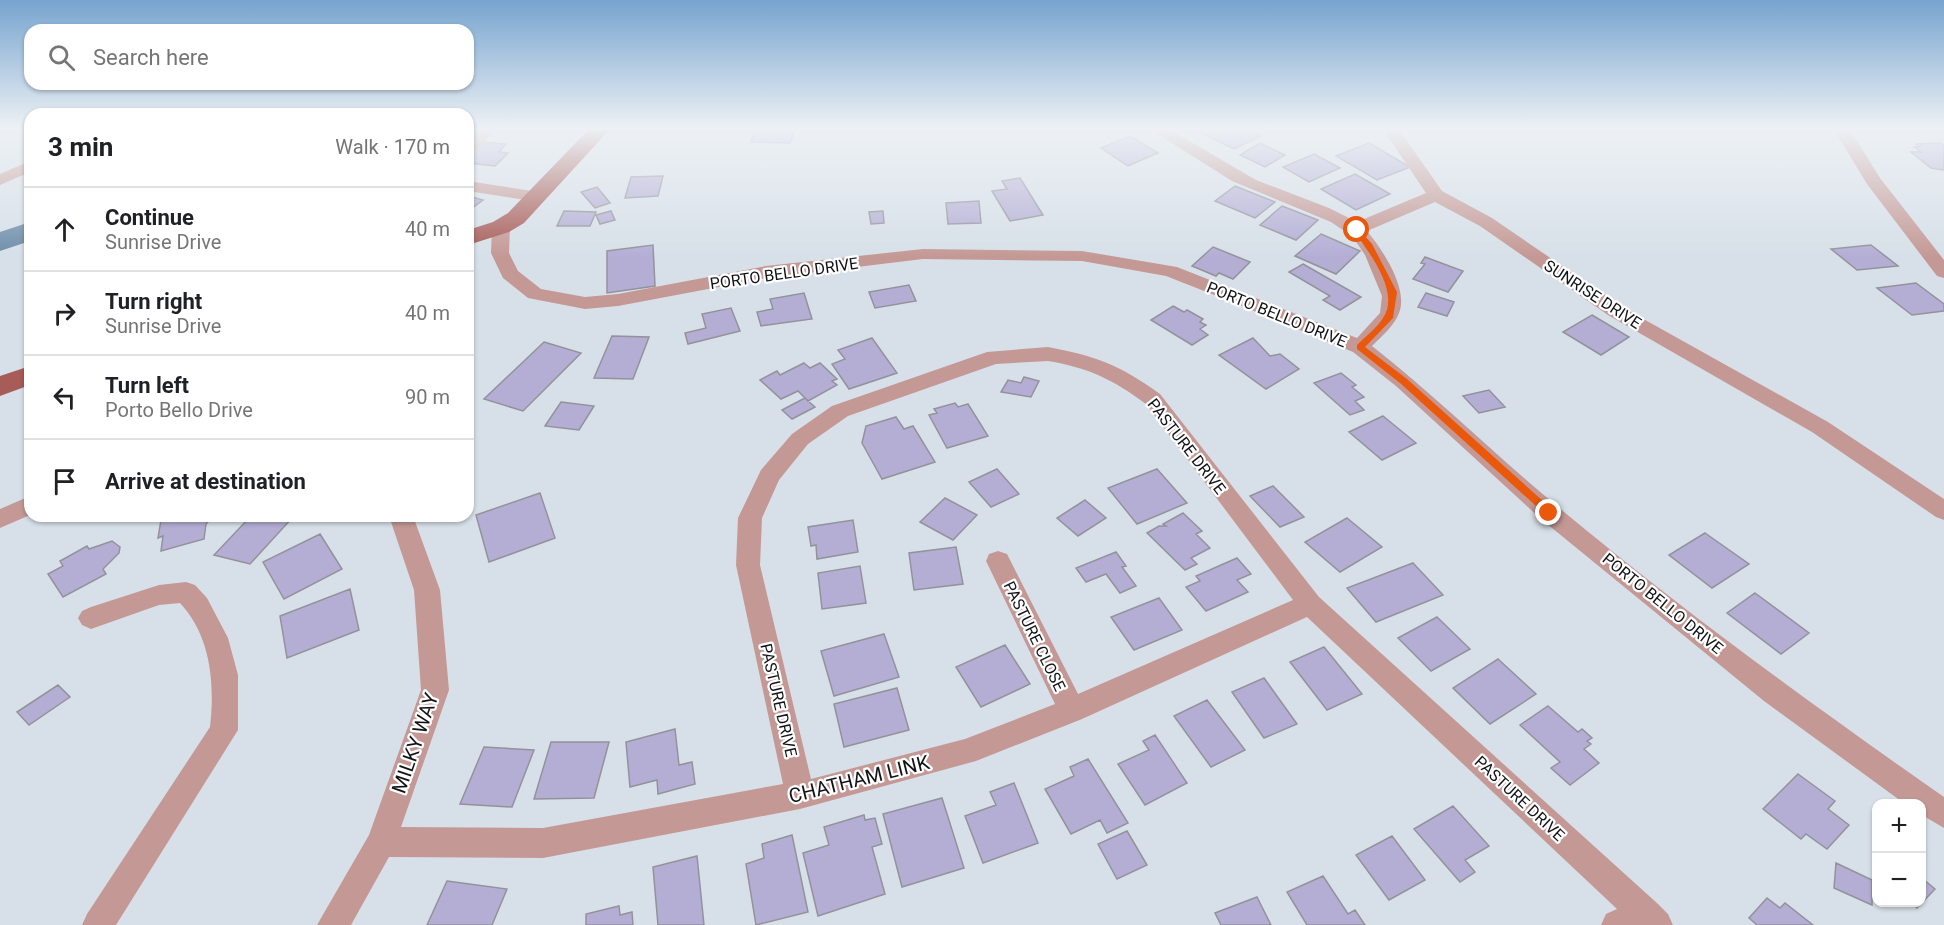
<!DOCTYPE html>
<meta charset="utf-8">
<style>
body{margin:0;font-family:Roboto,sans-serif;background:#f6f6f6;color:#202124}
.controls{position:absolute;right:18px;bottom:18px;display:grid;overflow:hidden;border-radius:12px;box-shadow:0 2px 4px #0004}
.controls button{width:54px;height:54px;display:grid;place-items:center;padding:0;border:0;border-bottom:2px solid #e0e0e0;background:#fff;color:#202124;font:30px sans-serif}
.stop{position:absolute;width:18px;height:18px;margin:-14px;border:4px solid #ea580c;border-radius:50%;background:#fff}
.stop.end{background:#ea580c;border-color:#fff;box-shadow:0 2px 6px #0008}
.list{margin:0;padding:0;list-style:none}
h2{display:flex;justify-content:space-between;align-items:center;height:78px;margin:0;padding:0 24px;font-size:26px}
h2 small{font-size:20px;font-weight:400;color:#757577}
.list li{display:grid;grid-template-columns:39px 1fr auto;gap:18px;align-items:center;box-sizing:border-box;height:84px;padding:0 24px;border-top:2px solid #e0e0e0}
.list b{display:block;font-size:22px;white-space:nowrap}
.list p{margin:0;font-size:20px;white-space:nowrap;color:#757577}
.list em{font-size:20px;font-style:normal;color:#757577}
.icon{flex:none;width:33px;height:33px;fill:none;stroke:currentColor;stroke-width:2;stroke-linecap:round;stroke-linejoin:round}
.map{position:relative;flex:none;width:1944px;height:925px;overflow:hidden}
.search{position:absolute;background:#fff;box-shadow:0 2px 4px #0004;left:24px;top:24px;width:450px;height:66px;display:flex;align-items:center;gap:15px;box-sizing:border-box;padding:0 21px;border-radius:18px;color:#757577;font-size:22px}
.panel{position:absolute;background:#fff;box-shadow:0 2px 4px #0004;left:24px;top:108px;width:450px;height:414px;border-radius:18px}
.map>svg:first-child{display:block}
.lines{fill:none;stroke-linecap:round;stroke-linejoin:round}
.river{fill:#6d8caa;fill-rule:evenodd}
.building{fill:#b4aed5;stroke:#93929b;stroke-width:1.5}
.minor{fill:#c49995;fill-rule:evenodd}
.major{fill:#a75c58;fill-rule:evenodd}
.route{fill:#ea580c}
.labels{text-anchor:middle;stroke-width:4.5;stroke-linejoin:round;paint-order:stroke}
.street-label{font-size:16px;fill:#101316;stroke:#fff}
.near-street-label{font-size:20px;fill:#101316;stroke:#fff}
</style>
<div class="map">
<svg width="1944" height="925" viewBox="0 0 1944 925">
<rect width="100%" height="100%" fill="#d7e0e8"/>
<g class="lines">
<path class="river" d="M 30,222 L 30,241 L 0,251 L 0,232 Z"/>
</g>
<path class="building" d="M 756,128 L 796,128 L 790,143 L 751,142 Z
M 1208,128 L 1245,128 L 1261,136 L 1234,149 L 1199,132 Z
M 1130,136 L 1158,153 L 1128,166 L 1101,148 Z
M 482,142 L 506,144 L 499,152 L 508,153 L 495,166 L 468,163 L 468,157 Z
M 1260,143 L 1285,155 L 1265,167 L 1240,155 Z
M 1369,143 L 1410,167 L 1377,180 L 1336,156 Z
M 1941,143 L 1944,145 L 1944,170 L 1931,168 L 1911,152 L 1921,152 L 1914,147 L 1919,147 L 1916,144 Z
M 1314,154 L 1340,168 L 1309,182 L 1283,167 Z
M 1355,174 L 1390,194 L 1356,210 L 1321,189 Z
M 663,176 L 658,196 L 625,198 L 631,177 Z
M 1020,178 L 1043,215 L 1010,221 L 992,191 L 1007,189 L 1002,181 Z
M 1235,186 L 1275,202 L 1255,218 L 1215,201 Z
M 597,187 L 610,203 L 595,208 L 581,192 Z
M 468,196 L 483,200 L 468,211 Z
M 979,201 L 981,223 L 948,224 L 946,203 Z
M 1282,206 L 1318,220 L 1296,240 L 1260,225 Z
M 564,211 L 596,212 L 590,226 L 557,226 Z
M 611,211 L 615,220 L 600,224 L 596,215 Z
M 883,211 L 884,223 L 871,224 L 869,212 Z
M 1321,234 L 1360,251 L 1336,274 L 1295,256 Z
M 653,245 L 655,286 L 607,293 L 607,251 Z
M 1871,245 L 1898,266 L 1857,270 L 1831,249 Z
M 1213,247 L 1250,262 L 1233,279 L 1219,273 L 1216,276 L 1192,266 Z
M 1425,257 L 1463,271 L 1448,292 L 1413,279 L 1425,264 L 1421,263 Z
M 1303,264 L 1361,297 L 1340,310 L 1323,300 L 1330,296 L 1289,272 Z
M 1916,283 L 1944,304 L 1944,311 L 1912,315 L 1877,288 Z
M 909,285 L 916,301 L 875,308 L 869,292 Z
M 804,293 L 812,319 L 761,326 L 757,312 L 773,309 L 770,299 Z
M 1426,293 L 1454,302 L 1447,316 L 1418,307 Z
M 1173,306 L 1184,312 L 1187,310 L 1203,319 L 1200,322 L 1206,325 L 1200,329 L 1208,335 L 1192,345 L 1151,320 Z
M 731,308 L 740,331 L 688,344 L 685,333 L 706,328 L 702,314 Z
M 1592,315 L 1629,337 L 1601,355 L 1563,332 Z
M 612,336 L 649,337 L 633,379 L 594,378 Z
M 872,338 L 897,373 L 849,389 L 832,364 L 845,359 L 838,350 Z
M 1253,338 L 1270,356 L 1280,354 L 1299,369 L 1266,389 L 1219,355 Z
M 544,342 L 581,353 L 523,411 L 484,399 Z
M 804,363 L 810,368 L 820,363 L 837,379 L 832,381 L 837,385 L 808,401 L 798,391 L 781,399 L 760,380 L 777,371 L 780,375 Z
M 1341,373 L 1356,385 L 1352,387 L 1364,397 L 1355,401 L 1364,410 L 1350,415 L 1314,383 Z
M 1024,377 L 1039,381 L 1031,397 L 1001,392 L 1008,380 L 1021,383 Z
M 1489,390 L 1505,407 L 1479,413 L 1463,396 Z
M 805,398 L 815,407 L 792,419 L 782,410 Z
M 561,402 L 594,406 L 579,430 L 545,426 Z
M 955,403 L 958,407 L 968,404 L 988,436 L 947,448 L 929,415 L 937,413 L 934,409 Z
M 1383,416 L 1416,443 L 1382,460 L 1349,432 Z
M 896,417 L 904,429 L 913,426 L 935,462 L 882,479 L 862,443 L 866,426 Z
M 997,469 L 1019,494 L 991,507 L 969,482 Z
M 1157,469 L 1187,503 L 1137,524 L 1108,488 Z
M 1273,486 L 1304,517 L 1280,527 L 1250,496 Z
M 540,493 L 555,538 L 489,562 L 476,515 Z
M 945,498 L 977,515 L 953,540 L 920,522 Z
M 1085,500 L 1106,518 L 1078,536 L 1057,518 Z
M 1183,513 L 1202,531 L 1196,534 L 1210,548 L 1191,558 L 1197,564 L 1185,570 L 1147,533 L 1159,526 L 1166,526 L 1163,524 Z
M 170,516 L 188,516 L 188,520 L 195,516 L 212,517 L 206,524 L 204,539 L 161,551 L 163,536 L 158,538 L 161,520 Z
M 251,516 L 293,517 L 250,564 L 214,555 Z
M 1347,518 L 1382,547 L 1340,572 L 1305,542 Z
M 853,520 L 858,552 L 817,559 L 816,545 L 811,546 L 808,527 Z
M 1705,533 L 1749,564 L 1712,588 L 1669,555 Z
M 320,534 L 342,569 L 284,599 L 263,562 Z
M 112,541 L 120,547 L 119,553 L 103,569 L 106,574 L 63,597 L 48,574 L 63,566 L 60,561 L 87,546 L 89,549 Z
M 956,547 L 963,584 L 914,590 L 909,553 Z
M 1116,552 L 1126,566 L 1122,567 L 1136,586 L 1120,593 L 1106,574 L 1086,582 L 1076,568 Z
M 1237,558 L 1251,574 L 1237,580 L 1248,592 L 1206,611 L 1186,587 L 1200,581 L 1196,576 Z
M 1413,563 L 1443,595 L 1376,622 L 1347,588 Z
M 860,566 L 866,603 L 822,609 L 818,573 Z
M 350,589 L 359,630 L 287,658 L 280,616 Z
M 1755,593 L 1809,633 L 1781,654 L 1727,613 Z
M 1159,598 L 1182,630 L 1134,650 L 1111,617 Z
M 1437,617 L 1470,649 L 1431,671 L 1398,638 Z
M 884,634 L 899,677 L 834,696 L 821,651 Z
M 1005,645 L 1030,684 L 981,707 L 956,667 Z
M 1324,647 L 1362,694 L 1327,710 L 1290,662 Z
M 1498,659 L 1536,694 L 1490,724 L 1453,688 Z
M 1264,678 L 1297,724 L 1264,738 L 1232,692 Z
M 58,685 L 70,697 L 29,725 L 17,712 Z
M 897,688 L 909,730 L 844,747 L 834,704 Z
M 1207,700 L 1245,750 L 1211,767 L 1174,716 Z
M 1548,706 L 1578,732 L 1582,729 L 1592,738 L 1587,741 L 1591,744 L 1584,749 L 1599,763 L 1570,785 L 1551,768 L 1560,762 L 1520,725 Z
M 675,729 L 679,765 L 692,762 L 695,784 L 658,794 L 657,780 L 630,787 L 626,742 Z
M 1155,735 L 1187,783 L 1145,805 L 1118,764 L 1149,750 L 1143,741 Z
M 551,742 L 609,742 L 594,798 L 534,799 Z
M 484,747 L 534,750 L 512,807 L 460,804 Z
M 1088,759 L 1128,823 L 1107,833 L 1100,820 L 1071,834 L 1045,789 L 1074,776 L 1070,767 Z
M 1798,774 L 1835,801 L 1828,809 L 1849,825 L 1827,849 L 1806,834 L 1801,839 L 1763,809 Z
M 1014,783 L 1038,843 L 983,863 L 965,816 L 996,805 L 990,792 Z
M 942,798 L 964,868 L 902,887 L 883,814 Z
M 1453,806 L 1489,846 L 1465,860 L 1475,872 L 1460,882 L 1414,829 Z
M 864,815 L 865,820 L 875,818 L 882,844 L 872,847 L 885,894 L 818,916 L 803,853 L 829,845 L 824,827 Z
M 1127,831 L 1147,865 L 1117,879 L 1098,844 Z
M 792,835 L 808,912 L 756,925 L 746,864 L 764,858 L 762,844 Z
M 1392,836 L 1425,880 L 1389,900 L 1356,855 Z
M 697,856 L 704,925 L 658,925 L 653,867 Z
M 1836,863 L 1872,880 L 1872,905 L 1834,888 Z
M 1323,876 L 1348,914 L 1355,910 L 1365,925 L 1307,925 L 1287,892 Z
M 1922,878 L 1935,889 L 1917,908 L 1911,902 L 1922,902 Z
M 447,881 L 507,889 L 492,925 L 427,925 Z
M 1257,897 L 1271,925 L 1221,925 L 1215,913 Z
M 1767,898 L 1780,908 L 1785,903 L 1813,925 L 1757,925 L 1749,918 Z
M 619,906 L 620,915 L 632,912 L 633,925 L 586,925 L 586,914 Z"/>
<g class="lines">
<path class="minor" d="M 481,128 L 493,128 L 495,131 L 474,152 L 468,154 L 468,140 Z
M 1148,128 L 1167,128 L 1256,180 L 1329,208 L 1357,222 L 1426,193 L 1382,128 L 1398,128 L 1442,191 L 1492,218 L 1622,307 L 1828,422 L 1944,499 L 1944,520 L 1936,517 L 1812,432 L 1608,315 L 1480,226 L 1435,202 L 1367,231 C 1382,249 1409,289 1399,313 C 1394,326 1382,336 1372,346 C 1437,397 1495,455 1558,507 C 1682,610 1812,705 1944,797 L 1944,828 L 1922,815 L 1922,804 L 1905,804 L 1764,701 L 1541,519 L 1396,386 L 1353,352 L 1227,300 L 1166,276 L 1082,261 L 923,259 L 766,278 L 618,306 L 585,309 L 528,298 L 503,278 L 491,253 L 492,227 L 501,222 L 507,223 L 510,227 L 509,253 L 518,271 L 541,289 L 585,297 L 618,294 L 766,266 L 923,249 L 1082,251 L 1177,267 L 1357,338 L 1380,313 L 1382,296 L 1365,255 L 1352,236 L 1331,222 L 1232,181 Z
M 1833,128 L 1849,128 L 1880,178 L 1944,260 L 1944,278 L 1937,276 L 1867,184 Z
M 30,161 L 30,172 L 0,185 L 0,174 Z
M 468,181 L 538,192 L 547,197 L 538,202 L 468,191 Z
M 1048,347 C 1096,356 1120,365 1160,394 L 1319,597 L 1658,904 L 1668,914 L 1673,925 L 1601,925 L 1606,914 L 1617,909 L 1307,617 L 1082,719 L 976,761 L 800,809 L 543,858 L 389,857 L 351,925 L 317,925 L 369,835 L 421,690 L 414,590 L 389,516 L 413,516 L 440,590 L 449,690 L 401,827 L 543,828 L 783,784 L 736,565 L 738,518 L 761,470 L 792,434 L 832,406 L 987,352 ZM 1048,361 C 1089,368 1112,379 1146,404 L 1293,600 L 1078,694 L 1007,554 L 998,551 L 989,554 L 986,561 L 1055,704 L 965,739 L 811,779 L 760,565 L 762,518 L 779,480 L 808,444 L 848,416 L 996,364 Z
M 30,496 L 30,515 L 0,528 L 0,509 Z
M 186,582 L 195,585 L 207,598 L 228,638 L 238,675 L 238,730 L 116,925 L 82,925 L 87,914 L 210,727 C 215,684 211,636 180,603 L 159,605 L 91,629 L 82,625 L 78,618 L 82,611 L 91,607 L 159,585 Z"/>
<path class="major" d="M 590,128 L 611,128 L 524,223 L 509,232 L 468,245 L 468,230 L 493,222 L 508,213 Z
M 30,366 L 30,385 L 0,396 L 0,376 Z"/>
</g>
<linearGradient id="sky" x2="0" y2="1"><stop stop-color="#77a4cf"/><stop offset="0.5" stop-color="#edf1f5"/><stop offset="1" stop-color="#edf1f5" stop-opacity="0"/></linearGradient>
<rect width="1944" height="257" fill="url(#sky)"/>
<path class="route" d="M 1357,227 L 1372,244 L 1397,292 L 1393,318 L 1365,347 L 1407,379 L 1553,510 L 1553,515 L 1546,515 L 1400,383 L 1357,349 L 1357,345 C 1365,337 1377,328 1383,318 C 1401,292 1368,251 1353,230 Z"/>
<g class="labels">
<g class="street-label">
<text transform="translate(784 273) rotate(-8)" y="6">PORTO BELLO DRIVE</text>
<text transform="translate(1593 294) rotate(33)" y="6">SUNRISE DRIVE</text>
<text transform="translate(1277 314) rotate(22)" y="6">PORTO BELLO DRIVE</text>
<text transform="translate(1187 446) rotate(52)" y="6">PASTURE DRIVE</text>
<text transform="translate(1663 603) rotate(39)" y="6">PORTO BELLO DRIVE</text>
<text transform="translate(1035 636) rotate(64)" y="6">PASTURE CLOSE</text>
<text transform="translate(779 700) rotate(77)" y="6">PASTURE DRIVE</text>
<text transform="translate(1520 798) rotate(43)" y="6">PASTURE DRIVE</text>
</g>
<g class="near-street-label">
<text transform="translate(415 743) rotate(-71)" y="7">MILKY WAY</text>
<text transform="translate(859 779) rotate(-14)" y="7">CHATHAM LINK</text>
</g>
</g>
</svg>
<div class="controls">
<button>+</button>
<button>−</button>
</div>
<div class="stop" style="left:1357px;top:230px"></div>
<div class="stop end" style="left:1549px;top:513px"></div>
<div class="search"><svg class="icon" aria-label="search" viewBox="0 0 24 24"><circle cx="10" cy="10" r="6"/><path d="M15 15l6 6"/></svg>Search here</div>
<section class="panel">
<h2>3 min<small>Walk · 170 m</small></h2>
<ul class="list">
<li><svg class="icon" aria-label="ahead" viewBox="0 0 24 24"><path d="M12 20V5M6 11l6-6 6 6"/></svg><div><b>Continue</b><p>Sunrise Drive</p></div><em>40 m</em></li>
<li><svg class="icon" aria-label="right" viewBox="0 0 24 24"><path d="M7 20v-9h11M14 6l5 5-5 5"/></svg><div><b>Turn right</b><p>Sunrise Drive</p></div><em>40 m</em></li>
<li><svg class="icon" aria-label="left" viewBox="0 0 24 24"><path d="M17 20v-9H6M10 6l-5 5 5 5"/></svg><div><b>Turn left</b><p>Porto Bello Drive</p></div><em>90 m</em></li>
<li><svg class="icon" aria-label="arrive" viewBox="0 0 24 24"><path d="M6 21V4h12l-3 4 3 4H6"/></svg><div><b>Arrive at destination</b></div></li>
</ul>
</section>
</div>
